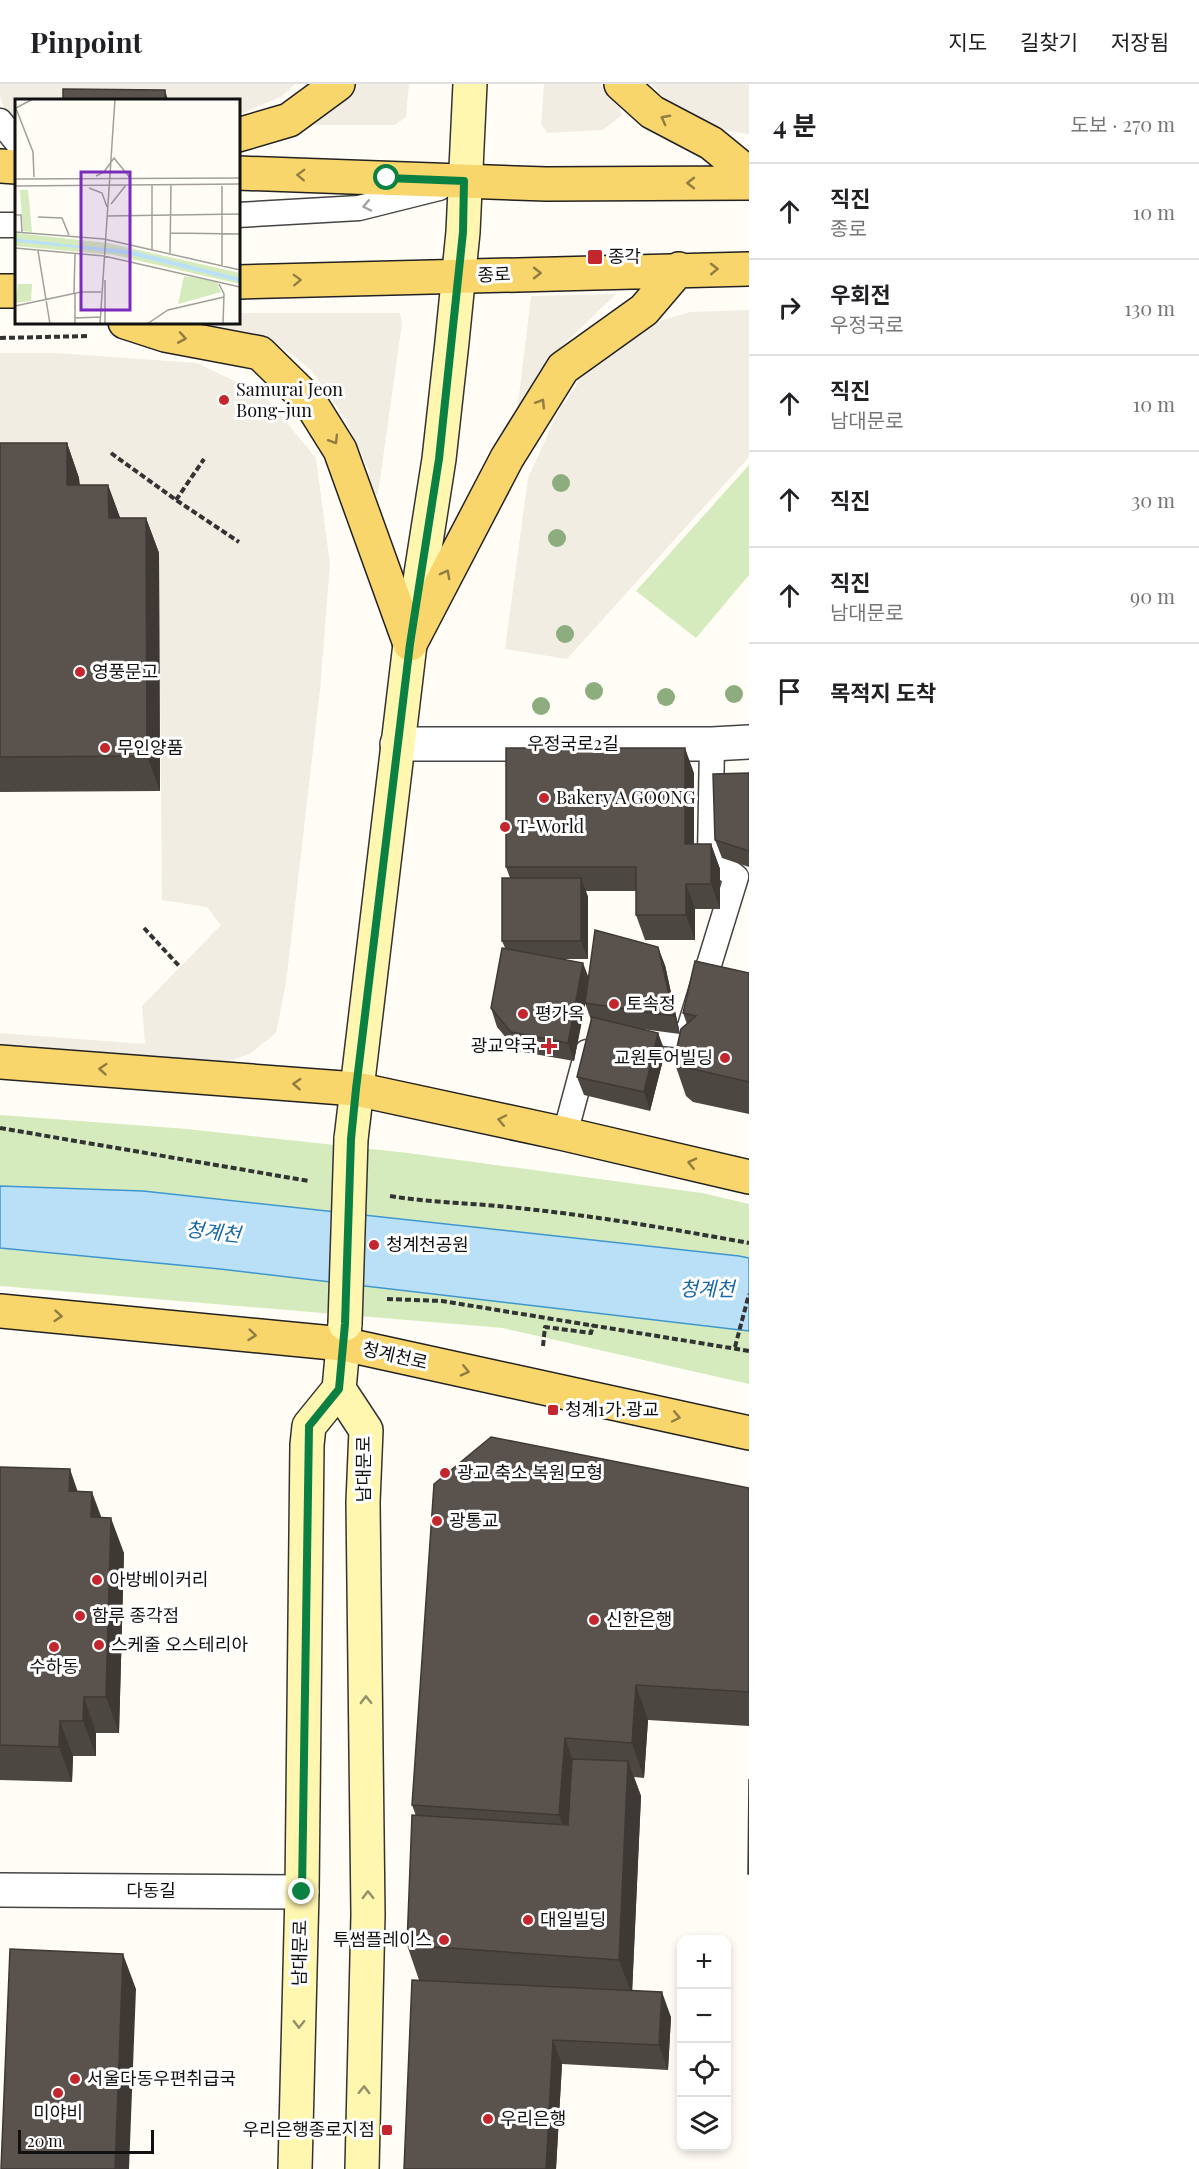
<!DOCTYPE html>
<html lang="ko">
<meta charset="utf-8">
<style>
body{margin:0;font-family:"Playfair Display","Noto Sans KR",serif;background:#f6f6f6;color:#202124}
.controls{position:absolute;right:18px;bottom:18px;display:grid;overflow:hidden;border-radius:12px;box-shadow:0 3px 9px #0003}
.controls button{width:54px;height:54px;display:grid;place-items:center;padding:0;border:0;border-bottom:2px solid #e0e0e0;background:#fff;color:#202124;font:30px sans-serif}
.scale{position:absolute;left:18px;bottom:15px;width:136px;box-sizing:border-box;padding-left:6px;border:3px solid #111;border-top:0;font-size:16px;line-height:21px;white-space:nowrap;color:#111;-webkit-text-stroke:4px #fff;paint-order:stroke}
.stop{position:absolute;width:18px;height:18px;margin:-14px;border:4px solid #0b8043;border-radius:50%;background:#fff}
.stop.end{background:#0b8043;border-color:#fff;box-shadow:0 2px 6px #0008}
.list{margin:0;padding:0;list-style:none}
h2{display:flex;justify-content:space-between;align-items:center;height:78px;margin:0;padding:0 24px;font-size:26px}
h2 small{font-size:20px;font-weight:400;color:#757577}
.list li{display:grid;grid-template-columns:39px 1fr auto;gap:18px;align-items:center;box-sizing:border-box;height:96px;padding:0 24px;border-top:2px solid #e0e0e0}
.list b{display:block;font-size:22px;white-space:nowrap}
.list p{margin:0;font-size:20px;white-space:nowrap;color:#757577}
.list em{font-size:20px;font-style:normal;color:#757577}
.icon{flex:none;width:33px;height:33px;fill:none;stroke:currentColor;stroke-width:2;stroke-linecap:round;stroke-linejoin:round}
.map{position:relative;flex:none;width:749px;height:2085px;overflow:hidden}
header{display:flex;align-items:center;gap:36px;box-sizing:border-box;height:84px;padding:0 30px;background:#fff;border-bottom:2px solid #e0e0e0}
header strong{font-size:28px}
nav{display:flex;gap:33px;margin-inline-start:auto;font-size:21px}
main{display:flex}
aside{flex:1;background:#fff}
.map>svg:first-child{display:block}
.green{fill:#d5ebbd}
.plaza{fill:#f1ede2}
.water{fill:#b9e0f7;stroke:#3f96cf;stroke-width:1.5}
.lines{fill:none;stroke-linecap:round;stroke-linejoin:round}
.service-casing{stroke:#444;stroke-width:27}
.minor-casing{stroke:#444;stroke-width:36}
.secondary-casing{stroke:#333;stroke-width:36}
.primary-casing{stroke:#222;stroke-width:36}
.path{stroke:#333;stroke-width:4;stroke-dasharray:6 3;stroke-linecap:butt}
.service{stroke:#fff;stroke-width:24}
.minor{stroke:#fff;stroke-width:33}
.secondary{stroke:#fff6b0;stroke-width:33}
.primary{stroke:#f9d66b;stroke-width:33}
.secondary-bridge-casing{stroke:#333;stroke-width:36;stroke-linecap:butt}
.secondary-bridge{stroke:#fff6b0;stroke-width:33}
.tree{fill:#8dad7f}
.wall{fill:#4d4742}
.shaded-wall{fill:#3f3936}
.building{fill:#5a524d;stroke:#3f3936;stroke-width:1.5}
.oneway{stroke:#917d42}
.oneway2{stroke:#a0a0a0}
.oneway3{stroke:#948f68}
.route{stroke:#0b8043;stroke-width:8}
.poi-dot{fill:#c4262e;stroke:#fff;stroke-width:2}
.labels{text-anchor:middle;stroke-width:6;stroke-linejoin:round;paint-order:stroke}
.poi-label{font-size:18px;fill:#111;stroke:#fff;text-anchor:start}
.street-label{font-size:18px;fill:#111;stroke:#fff}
.water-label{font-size:20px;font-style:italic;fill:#1768a6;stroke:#fff}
.inset-river{fill:none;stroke:#b9e0f7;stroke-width:3}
.inset-road{fill:none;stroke:#a09f9a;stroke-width:1.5}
.view{fill:#7b2cbf;fill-opacity:0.15;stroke:#7b2cbf;stroke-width:3}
.inset-edge{fill:none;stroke:#111;stroke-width:3}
</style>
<header>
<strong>Pinpoint</strong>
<nav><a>지도</a><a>길찾기</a><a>저장됨</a></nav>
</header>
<main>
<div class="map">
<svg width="749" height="2085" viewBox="0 0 749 2085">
<rect width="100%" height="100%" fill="#fffdf5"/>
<path class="green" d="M 749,381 L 749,491 L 696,554 L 636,507 Z
M 0,1031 L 187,1045 L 408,1069 L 702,1109 L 749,1120 L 749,1300 L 503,1244 L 0,1202 Z"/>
<path class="plaza" d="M 0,0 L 295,0 L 282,12 L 239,31 L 238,16 L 16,16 L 16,49 L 13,49 L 0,12 Z
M 351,0 L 409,0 L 406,33 L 395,41 L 314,41 L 307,32 Z
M 544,0 L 600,0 L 617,16 L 622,31 L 603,46 L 547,49 L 541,40 Z
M 652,0 L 749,0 L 749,50 L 722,46 L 697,36 L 662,12 Z
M 616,210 L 558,266 L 529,315 L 522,323 L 518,320 L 531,212 Z
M 749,226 L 749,373 L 567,575 L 505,565 L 528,394 L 557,330 L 594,275 L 636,244 L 690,228 Z
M 239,229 L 400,229 L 402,239 L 378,410 L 372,413 L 369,387 L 346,336 L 311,286 L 283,264 L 211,239 L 238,238 Z
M 0,269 L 56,269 L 197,279 L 264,311 L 316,374 L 330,480 L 320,606 L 286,899 L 276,949 L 250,970 L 199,987 L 0,969 L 0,949 L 145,960 L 142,922 L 221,841 L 207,823 L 162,816 L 159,469 L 0,394 Z"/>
<path class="water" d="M 0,1102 L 143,1107 L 739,1172 L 749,1174 L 749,1247 L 220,1185 L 0,1164 Z"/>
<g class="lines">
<defs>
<path id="service" d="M 0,37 L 16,57
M 238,131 L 359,124 L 439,104
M 0,141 L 16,141
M 624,946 L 687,952 L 736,793 L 710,773 L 712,660
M 565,1050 L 587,968"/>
<path id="minor" d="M 397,660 L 712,660 L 749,658
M 0,1806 L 302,1808"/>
<path id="secondary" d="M 351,1055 L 410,560 L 439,375 L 452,258 L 463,148 L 470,0
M 339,1305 L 366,1346 L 363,1418 L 368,1831 L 362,2085
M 295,2085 L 302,1808 L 307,1361 L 309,1342 L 339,1305 L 345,1240"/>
<path id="primary" d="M 621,0 L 652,28 L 711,59 L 749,90
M 238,51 L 289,36 L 338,0
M 0,82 L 16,83
M 238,89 L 546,100 L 749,99
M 238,198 L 749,185
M 0,207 L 16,207
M 125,238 L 165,251 L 260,269 L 310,318 L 340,366 L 410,560
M 410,560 L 507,374 L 563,284 L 644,226 L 679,185
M 0,978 L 356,1005 L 565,1050 L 749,1093
M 0,1227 L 343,1260 L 749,1349"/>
</defs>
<use href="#service" class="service-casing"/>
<use href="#minor" class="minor-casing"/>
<use href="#secondary" class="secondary-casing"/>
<use href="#primary" class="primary-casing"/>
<path class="path" d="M 0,254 L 89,252
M 111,369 L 176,416 L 239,458
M 176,416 L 204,375
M 144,844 L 180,883
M 0,1044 L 309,1097
M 390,1112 C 432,1119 475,1119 518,1124 C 596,1132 672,1145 749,1159
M 387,1215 L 442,1217 L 749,1267
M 543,1262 L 545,1243 L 591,1249 L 593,1241
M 735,1263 L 749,1210"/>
<use href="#service" class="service"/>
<use href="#minor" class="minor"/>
<use href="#secondary" class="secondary"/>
<use href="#primary" class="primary"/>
<defs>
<path id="secondary-bridge" d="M 345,1240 L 351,1055"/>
</defs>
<use href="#secondary-bridge" class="secondary-bridge-casing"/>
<use href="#secondary-bridge" class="secondary-bridge"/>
</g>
<g class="tree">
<circle cx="561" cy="399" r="9"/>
<circle cx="557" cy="454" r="9"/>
<circle cx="565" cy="550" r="9"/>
<circle cx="594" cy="607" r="9"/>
<circle cx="734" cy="610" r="9"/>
<circle cx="666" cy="613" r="9"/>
<circle cx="541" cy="622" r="9"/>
</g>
<path class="wall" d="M 0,359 L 67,359 L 79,394 L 80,401 L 108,401 L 120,434 L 146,434 L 159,469 L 160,707 L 0,708 Z
M 694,689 L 694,760 L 711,760 L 720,785 L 720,825 L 695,825 L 695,856 L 645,856 L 636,831 L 636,807 L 586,807 L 588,813 L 588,875 L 564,875 L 589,895 L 665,881 L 680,950 L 687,940 L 683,929 L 749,889 L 749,1030 L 693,1018 L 686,1012 L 674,977 L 680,950 L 634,944 L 658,949 L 665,968 L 650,1027 L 584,1011 L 577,993 L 591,936 L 585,919 L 574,977 L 517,967 L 497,943 L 491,924 L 505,864 L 502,857 L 510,794 L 506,783 Z
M 749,689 L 749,783 L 722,774 L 715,756 Z
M 0,1383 L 78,1407 L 101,1433 L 124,1469 L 119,1649 L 96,1649 L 96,1672 L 73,1672 L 72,1698 L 0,1696 Z
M 749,1404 L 749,1642 L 648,1636 L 644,1694 L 634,1693 L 641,1712 L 632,1907 L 671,1933 L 668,1986 L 562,1980 L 556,2085 L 404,2085 L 419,1896 L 407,1861 L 416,1732 L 412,1721 Z"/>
<path class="shaded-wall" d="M 165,6 L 168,16 L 165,16 Z
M 67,359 L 79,394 L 80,436 L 67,401 Z
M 108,401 L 121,436 L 109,434 Z
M 146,434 L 159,469 L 160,707 L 147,672 Z
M 685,664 L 694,689 L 694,785 L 685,760 Z
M 711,760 L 720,785 L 720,825 L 711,800 Z
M 581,794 L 588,813 L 588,875 L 581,857 Z
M 686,800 L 695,825 L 695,856 L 686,831 Z
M 658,863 L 665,881 L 680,950 L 674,932 Z
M 583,879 L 590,897 L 574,977 L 568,959 Z
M 658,949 L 665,968 L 650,1027 L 644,1008 Z
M 70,1385 L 82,1420 L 69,1407 Z
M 92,1408 L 105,1443 L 91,1433 Z
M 111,1434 L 124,1469 L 119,1649 L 106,1613 Z
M 636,1601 L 648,1636 L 644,1694 L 632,1659 Z
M 84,1613 L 96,1649 L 96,1672 L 83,1637 Z
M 60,1637 L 73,1672 L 72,1698 L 59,1663 Z
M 565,1654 L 577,1689 L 572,1766 L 559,1731 Z
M 628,1677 L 641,1712 L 632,1911 L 619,1876 Z
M 123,1870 L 136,1905 L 129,2085 L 115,2085 Z
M 662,1908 L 671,1933 L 668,1986 L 659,1961 Z
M 553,1956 L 562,1980 L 556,2085 L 546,2085 Z"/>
<path class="building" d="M 63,5 L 165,6 L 165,16 L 63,16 Z
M 0,359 L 67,359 L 67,401 L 108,401 L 109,434 L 146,434 L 147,672 L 0,673 Z
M 506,664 L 685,664 L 685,760 L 711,760 L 711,800 L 686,800 L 686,831 L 636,831 L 636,783 L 506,783 Z
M 749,689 L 749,767 L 715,756 L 713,690 Z
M 502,794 L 581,794 L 581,857 L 502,857 Z
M 595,846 L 658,863 L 674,932 L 585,919 Z
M 502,864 L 583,879 L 568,959 L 511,948 L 491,924 Z
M 695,877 L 749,889 L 749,998 L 680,982 L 674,977 L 681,945 L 696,932 L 683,929 Z
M 592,933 L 658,949 L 644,1008 L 577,993 Z
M 491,1353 L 749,1404 L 749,1608 L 636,1601 L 632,1659 L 565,1654 L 559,1731 L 412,1721 L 434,1400 Z
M 0,1383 L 70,1385 L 69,1407 L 92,1408 L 91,1433 L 111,1434 L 106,1613 L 84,1613 L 83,1637 L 60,1637 L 59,1663 L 0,1661 Z
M 572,1675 L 628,1677 L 619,1876 L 407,1861 L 412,1731 L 568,1741 Z
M 749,1695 L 749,1790 L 748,1790 Z
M 10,1865 L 123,1870 L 115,2085 L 1,2085 Z
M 412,1896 L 662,1908 L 659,1961 L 553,1956 L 546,2085 L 404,2085 Z"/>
<defs><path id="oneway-chevron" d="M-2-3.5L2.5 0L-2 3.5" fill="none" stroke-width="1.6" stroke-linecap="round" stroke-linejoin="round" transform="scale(1.5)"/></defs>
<g class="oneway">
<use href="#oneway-chevron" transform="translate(665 35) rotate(-152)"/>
<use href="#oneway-chevron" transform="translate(301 91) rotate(-178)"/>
<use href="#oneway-chevron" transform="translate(691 99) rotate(180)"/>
<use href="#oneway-chevron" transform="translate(714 185) rotate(-1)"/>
<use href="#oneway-chevron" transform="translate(537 189)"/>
<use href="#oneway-chevron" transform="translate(297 196) rotate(-2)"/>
<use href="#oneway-chevron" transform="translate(182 254) rotate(10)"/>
<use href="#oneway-chevron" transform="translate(541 319) rotate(-58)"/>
<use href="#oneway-chevron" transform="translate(334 356) rotate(59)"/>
<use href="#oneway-chevron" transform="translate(446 490) rotate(-62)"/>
<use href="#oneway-chevron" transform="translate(103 985) rotate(-176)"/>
<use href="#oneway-chevron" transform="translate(297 1000) rotate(-176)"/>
<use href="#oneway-chevron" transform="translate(502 1036) rotate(-168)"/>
<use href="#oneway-chevron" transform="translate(692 1079) rotate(-167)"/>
<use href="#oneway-chevron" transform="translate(58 1232) rotate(5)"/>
<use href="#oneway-chevron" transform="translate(252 1251) rotate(6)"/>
<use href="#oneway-chevron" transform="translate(465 1287) rotate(13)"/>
<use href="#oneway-chevron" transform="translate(676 1333) rotate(12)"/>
</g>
<use class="oneway2" href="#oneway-chevron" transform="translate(367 122) rotate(168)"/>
<g class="oneway3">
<use href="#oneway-chevron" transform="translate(366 1616) rotate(-91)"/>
<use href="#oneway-chevron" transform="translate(368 1811) rotate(-91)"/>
<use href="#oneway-chevron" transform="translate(299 1940) rotate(91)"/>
<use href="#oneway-chevron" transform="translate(364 2006) rotate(-89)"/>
</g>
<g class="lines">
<path class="route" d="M 302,1808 L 309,1342 L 339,1305 L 345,1240 L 351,1055 L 356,1005 L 410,560 L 439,375 L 463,148 L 464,97 L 387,94"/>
</g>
<g class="poi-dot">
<rect x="587" y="165" width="16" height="16" rx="3"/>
<circle cx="224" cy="316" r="6"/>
<circle cx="80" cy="588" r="6"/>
<circle cx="105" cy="664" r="6"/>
<circle cx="544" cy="714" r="6"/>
<circle cx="505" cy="743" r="6"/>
<circle cx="614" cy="920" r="6"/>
<circle cx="523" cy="930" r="6"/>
<path d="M546 953h6v6h6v6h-6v6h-6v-6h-6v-6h6z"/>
<circle cx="725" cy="974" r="6"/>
<circle cx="374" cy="1161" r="6"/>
<rect x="547" y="1320" width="12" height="12" rx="3"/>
<circle cx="445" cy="1389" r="6"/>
<circle cx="437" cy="1437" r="6"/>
<circle cx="97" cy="1496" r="6"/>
<circle cx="80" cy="1532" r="6"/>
<circle cx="594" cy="1536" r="6"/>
<circle cx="99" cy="1561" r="6"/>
<circle cx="54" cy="1563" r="6"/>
<circle cx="528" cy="1836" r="6"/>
<circle cx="444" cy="1856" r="6"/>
<circle cx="75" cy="1995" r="6"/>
<circle cx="58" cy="2009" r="6"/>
<circle cx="488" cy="2035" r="6"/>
<rect x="381" y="2040" width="12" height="12" rx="3"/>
</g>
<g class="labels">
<g class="poi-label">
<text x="608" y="179">종각</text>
<text x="236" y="312">Samurai Jeon<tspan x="236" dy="21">Bong-jun</tspan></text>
<text x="92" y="594">영풍문고</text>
<text x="117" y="670">무인양품</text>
<text x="556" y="720">Bakery A GOONG</text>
<text x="517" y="749">T-World</text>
<text x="626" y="926">토속정</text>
<text x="535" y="936">평가옥</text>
<text x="537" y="968" text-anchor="end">광교약국</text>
<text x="713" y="980" text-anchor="end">교원투어빌딩</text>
<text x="386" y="1167">청계천공원</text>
<text x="565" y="1332">청계1가.광교</text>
<text x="457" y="1395">광교 축소 복원 모형</text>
<text x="449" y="1443">광통교</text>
<text x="109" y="1502">아방베이커리</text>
<text x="92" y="1538">함루 종각점</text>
<text x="606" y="1542">신한은행</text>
<text x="111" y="1567">스케줄 오스테리아</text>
<text x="54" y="1589" text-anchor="middle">수하동</text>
<text x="540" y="1842">대일빌딩</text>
<text x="432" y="1862" text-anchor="end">투썸플레이스</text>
<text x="87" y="2001">서울다동우편취급국</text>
<text x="58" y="2035" text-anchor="middle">미야비</text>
<text x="500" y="2041">우리은행</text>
<text x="375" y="2052" text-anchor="end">우리은행종로지점</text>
</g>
<g class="street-label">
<text transform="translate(494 191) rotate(-2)" y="6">종로</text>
<text x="573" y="666">우정국로2길</text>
<text transform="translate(395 1272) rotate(13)" y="6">청계천로</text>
<text transform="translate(364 1385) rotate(-90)" y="6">남대문로</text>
<text x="151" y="1813">다동길</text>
<text transform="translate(300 1869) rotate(-89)" y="6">남대문로</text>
</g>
<g class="water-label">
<text transform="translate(213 1148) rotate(6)" y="7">청계천</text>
<text x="707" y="1212">청계천</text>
</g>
</g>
<g transform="translate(15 15)">
<rect width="225" height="225" fill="#fffdf5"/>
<path d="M 5,91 L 13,91 L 17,133 L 8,132 ZM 0,134 L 93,144 L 225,174 L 225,185 L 99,156 L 0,147 ZM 169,177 L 202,183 L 206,193 L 163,205 ZM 3,185 L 17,185 L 16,202 L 0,204 Z" fill="#d5ebbd"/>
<path d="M 0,141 L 115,151 L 225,179 L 225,183 L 116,156 Z" fill="#b9e0f7"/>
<path class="inset-river" d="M 0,141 L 46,146"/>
<path class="inset-road" d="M 0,7 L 18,53 L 19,78M 1,9 L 18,0M 81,77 L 89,73 L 99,59 L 116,80M 0,80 L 225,79M 137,86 L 137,151M 0,87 L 225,85M 74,89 L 87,94 L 92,108M 96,105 L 111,86M 0,116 L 6,116 L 7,133M 92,117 L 225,115M 23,118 L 47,119 L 54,136M 0,133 L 89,140 L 225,171M 156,134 L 225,135M 0,149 L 89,157 L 225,188M 23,152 L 35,225M 155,154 L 156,86M 207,167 L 207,87M 204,185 L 209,195 L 208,225M 59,194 L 60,155M 0,207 L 66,193 L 86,193M 60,219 L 85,218M 60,225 L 60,194M 85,225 L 100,0M 90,225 L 90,181M 132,225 L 153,211 L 209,198"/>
<path class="view" d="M 66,73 L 115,73 L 115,211 L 66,211 Z"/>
<rect width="225" height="225" class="inset-edge"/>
</g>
</svg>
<div class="controls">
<button>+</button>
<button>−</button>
<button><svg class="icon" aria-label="locate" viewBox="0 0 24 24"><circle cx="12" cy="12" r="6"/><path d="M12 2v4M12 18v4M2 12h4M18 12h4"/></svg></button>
<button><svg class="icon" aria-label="layers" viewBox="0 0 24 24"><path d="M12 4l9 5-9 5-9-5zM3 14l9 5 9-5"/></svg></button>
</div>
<div class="scale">20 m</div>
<div class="stop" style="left:387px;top:94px"></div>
<div class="stop end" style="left:302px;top:1808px"></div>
</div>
<aside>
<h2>4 분<small>도보 · 270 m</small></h2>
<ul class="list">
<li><svg class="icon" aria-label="ahead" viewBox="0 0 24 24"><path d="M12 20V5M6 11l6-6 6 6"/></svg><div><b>직진</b><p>종로</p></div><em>10 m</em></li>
<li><svg class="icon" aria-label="right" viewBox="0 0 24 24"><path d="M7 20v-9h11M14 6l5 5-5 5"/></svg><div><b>우회전</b><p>우정국로</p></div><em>130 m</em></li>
<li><svg class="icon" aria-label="ahead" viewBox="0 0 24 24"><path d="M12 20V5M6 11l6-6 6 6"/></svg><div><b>직진</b><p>남대문로</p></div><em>10 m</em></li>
<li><svg class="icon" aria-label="ahead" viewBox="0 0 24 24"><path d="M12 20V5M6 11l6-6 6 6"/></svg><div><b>직진</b></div><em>30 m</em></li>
<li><svg class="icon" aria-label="ahead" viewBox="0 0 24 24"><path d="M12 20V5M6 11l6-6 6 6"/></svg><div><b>직진</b><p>남대문로</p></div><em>90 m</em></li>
<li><svg class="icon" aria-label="arrive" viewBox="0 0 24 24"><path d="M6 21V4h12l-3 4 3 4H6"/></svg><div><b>목적지 도착</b></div></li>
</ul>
</aside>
</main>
